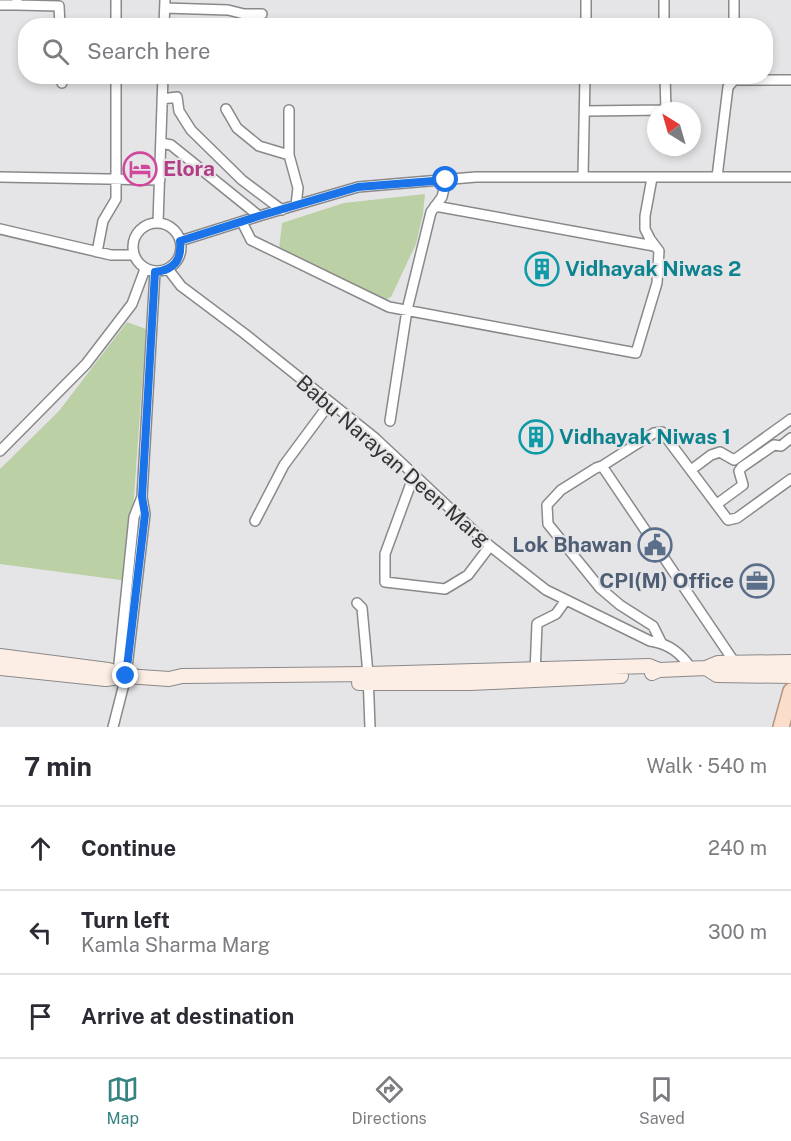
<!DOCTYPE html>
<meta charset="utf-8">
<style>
body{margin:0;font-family:"Public Sans",sans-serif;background:#f2f2f3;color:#2b2b33}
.compass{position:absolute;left:647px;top:102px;width:54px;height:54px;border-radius:50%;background:#fff;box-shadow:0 3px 9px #0003;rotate:323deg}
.stop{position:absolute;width:18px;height:18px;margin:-14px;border:4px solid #1a73e8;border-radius:50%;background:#fff}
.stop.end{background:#1a73e8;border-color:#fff;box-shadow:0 2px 6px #0008}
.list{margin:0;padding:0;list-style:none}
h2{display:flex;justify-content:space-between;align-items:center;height:78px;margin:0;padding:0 24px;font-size:26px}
h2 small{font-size:20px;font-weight:400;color:#7c7c81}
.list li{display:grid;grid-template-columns:39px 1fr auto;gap:18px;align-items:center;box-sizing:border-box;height:84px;padding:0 24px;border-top:2px solid #e1e1e2}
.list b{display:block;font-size:22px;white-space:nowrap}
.list p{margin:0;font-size:20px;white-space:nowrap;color:#7c7c81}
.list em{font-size:20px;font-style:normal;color:#7c7c81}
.icon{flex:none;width:33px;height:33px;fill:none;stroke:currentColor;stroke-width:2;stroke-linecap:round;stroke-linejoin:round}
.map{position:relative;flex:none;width:791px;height:727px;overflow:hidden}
.search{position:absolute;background:#fff;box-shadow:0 3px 9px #0003;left:18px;right:18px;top:18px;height:66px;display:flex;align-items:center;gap:15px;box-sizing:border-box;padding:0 21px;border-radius:24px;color:#7c7c81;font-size:22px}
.sheet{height:330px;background:#fff}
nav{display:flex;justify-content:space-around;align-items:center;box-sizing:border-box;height:84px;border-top:2px solid #e1e1e2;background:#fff;font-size:16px;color:#7c7c81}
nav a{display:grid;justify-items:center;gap:3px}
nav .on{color:#398282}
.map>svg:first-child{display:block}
.green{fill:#bbd0a5}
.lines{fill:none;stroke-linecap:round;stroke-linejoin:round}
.street-casing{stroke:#89898b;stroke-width:12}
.secondary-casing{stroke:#89898b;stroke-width:16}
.primary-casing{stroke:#b39480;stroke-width:18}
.street{stroke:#fff;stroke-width:9}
.secondary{stroke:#fdeee5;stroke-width:14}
.primary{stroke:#faddcb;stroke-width:15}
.route{stroke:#1a73e8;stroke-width:8}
.labels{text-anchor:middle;stroke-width:4.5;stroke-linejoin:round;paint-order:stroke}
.hotel-label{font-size:21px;font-weight:bold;fill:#b23c85;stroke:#e5e5e7;text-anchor:start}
.culture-label{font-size:21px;font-weight:bold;fill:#0d838f;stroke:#e5e5e7;text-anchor:start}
.street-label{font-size:21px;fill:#343435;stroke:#e5e5e7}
.service-label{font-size:21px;font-weight:bold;fill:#4e5e75;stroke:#e5e5e7;text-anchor:end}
</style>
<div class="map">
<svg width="791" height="727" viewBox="0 0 791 727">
<rect width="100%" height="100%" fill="#e5e5e7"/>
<path class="green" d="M 425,194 L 423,214 L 416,244 L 391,297 L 385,300 L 279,249 L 282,223 L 344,203 Z
M 127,322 L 146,329 L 128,581 L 0,564 L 0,469 L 59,411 Z"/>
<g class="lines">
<defs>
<path id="street" d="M 17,0 L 17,5 L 59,6 L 60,26
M 664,0 L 664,26
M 734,0 L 734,26
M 0,5 L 17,5
M 165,8 L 228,10 L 244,14 L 262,14
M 116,26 L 116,0
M 164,26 L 165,0
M 586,26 L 586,0
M 62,76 L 62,83
M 734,76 L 734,80 L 791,80
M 162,99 L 177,97 L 179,111 L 191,130 L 242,180 L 282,210
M 226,109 L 237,128 L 259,146 L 289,155
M 289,110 L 289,155 L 298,188 L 296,205
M 585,111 L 666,110 L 665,76
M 161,143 L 171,145 L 259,216
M 0,177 L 160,180
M 583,177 L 585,76
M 717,177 L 728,87 L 734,80
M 435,206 L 654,246
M 242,222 L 251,240 L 389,307 L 636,353 L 657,283 L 659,251 L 650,239 L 645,229 L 645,216 L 652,178
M133 247a24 24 0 1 1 48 0a24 24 0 1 1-48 0Z
M 158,223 L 163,76
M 0,229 L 111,255 L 134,255
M 180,241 L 259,216 L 358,187 L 476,177 L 791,177
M 97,252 L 103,221 L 116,199 L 116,76
M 168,269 L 181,286 L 245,334 L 375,438 L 490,546 L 546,590 L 650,641 C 670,644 680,653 692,669
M 390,421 L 407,310 L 431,212 L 442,197 L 446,180
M 0,451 L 86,364 L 132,304 L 145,269
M 602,466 L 596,468 L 561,490 L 547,505 L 548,524 L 600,588 L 620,605 L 653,626 L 661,642
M 691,470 L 711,455 L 720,452 L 734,460 L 791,419
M 414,475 L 385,554 L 385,582 L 445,589 L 468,575 L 490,546
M 717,504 L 743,485 L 739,471 L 742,467 L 774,445 L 781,446 L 791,438
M 255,521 L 284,465 L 330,403
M 357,603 L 362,608 L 368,674 L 370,727
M 735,663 L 602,466 L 654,433 L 662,432 L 728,520 L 737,518 L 791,479
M 118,673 L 134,517 L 142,497
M 535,673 L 537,624 L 538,623 L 556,614 L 566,600
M 113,727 L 126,676 L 145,514 L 142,497 L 155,272"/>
<path id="secondary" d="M 0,656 L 108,670 L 124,675
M 0,668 L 106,679 L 126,676 L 169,679 L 182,676 L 368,674 L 649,666 L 659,670
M 706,668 L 717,675 L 791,676
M 652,673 L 659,670 L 706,668 L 718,663 L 791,662
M 359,683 L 470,683 L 621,676"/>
<path id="primary" d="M 781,727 L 791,691"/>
</defs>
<use href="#street" class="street-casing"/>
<use href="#secondary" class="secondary-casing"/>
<use href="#primary" class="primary-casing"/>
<use href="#street" class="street"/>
<use href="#secondary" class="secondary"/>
<use href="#primary" class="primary"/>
</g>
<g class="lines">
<path class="route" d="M 126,676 L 145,514 L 142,497 L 155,272 C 174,270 182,260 180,241 L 259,216 L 358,187 L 446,180"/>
</g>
<defs>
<symbol id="hotel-ring" viewBox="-11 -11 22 22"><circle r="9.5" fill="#e5e5e7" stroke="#d1479c" stroke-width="1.5"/><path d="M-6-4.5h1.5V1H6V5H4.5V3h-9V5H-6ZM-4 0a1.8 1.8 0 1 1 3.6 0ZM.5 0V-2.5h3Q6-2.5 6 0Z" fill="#d1479c"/></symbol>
<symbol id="building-ring" viewBox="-11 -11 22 22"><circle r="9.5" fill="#e5e5e7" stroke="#0f9aa8" stroke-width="1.5"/><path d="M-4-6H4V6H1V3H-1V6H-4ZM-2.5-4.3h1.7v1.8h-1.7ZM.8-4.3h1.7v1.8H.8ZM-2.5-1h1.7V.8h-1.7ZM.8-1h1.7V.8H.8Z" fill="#0f9aa8"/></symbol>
<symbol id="civic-ring" viewBox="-11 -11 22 22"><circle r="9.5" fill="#e5e5e7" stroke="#5c6f8a" stroke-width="1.5"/><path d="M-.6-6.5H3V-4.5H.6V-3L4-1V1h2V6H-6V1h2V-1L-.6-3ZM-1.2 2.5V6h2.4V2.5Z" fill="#5c6f8a"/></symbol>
<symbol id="office-ring" viewBox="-11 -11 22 22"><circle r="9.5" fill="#e5e5e7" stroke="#5c6f8a" stroke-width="1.5"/><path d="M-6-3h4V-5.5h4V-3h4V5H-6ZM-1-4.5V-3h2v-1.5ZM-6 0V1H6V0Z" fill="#5c6f8a"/></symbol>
</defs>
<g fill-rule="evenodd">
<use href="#hotel-ring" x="121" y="150" width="38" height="38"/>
<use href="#building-ring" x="523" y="250" width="38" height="38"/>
<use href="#building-ring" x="517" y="418" width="38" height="38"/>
<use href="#civic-ring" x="636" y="526" width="38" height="38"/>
<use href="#office-ring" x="738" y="562" width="38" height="38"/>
</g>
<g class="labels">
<g class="hotel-label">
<text x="163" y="176">Elora</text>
</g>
<g class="culture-label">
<text x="565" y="276">Vidhayak Niwas 2</text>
<text x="559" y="444">Vidhayak Niwas 1</text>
</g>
<g class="street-label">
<text transform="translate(393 461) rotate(41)" y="7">Babu Narayan Deen Marg</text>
</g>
<g class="service-label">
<text x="632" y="552">Lok Bhawan</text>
<text x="734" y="588">CPI(M) Office</text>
</g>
</g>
</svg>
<svg class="compass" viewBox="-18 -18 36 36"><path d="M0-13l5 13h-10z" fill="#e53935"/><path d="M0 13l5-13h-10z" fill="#7c7c81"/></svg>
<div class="stop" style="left:446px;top:180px"></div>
<div class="stop end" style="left:126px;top:676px"></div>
<div class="search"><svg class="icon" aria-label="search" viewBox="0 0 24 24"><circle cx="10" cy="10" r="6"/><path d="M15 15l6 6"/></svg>Search here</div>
</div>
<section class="sheet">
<h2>7 min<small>Walk · 540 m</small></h2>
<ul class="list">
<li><svg class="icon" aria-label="ahead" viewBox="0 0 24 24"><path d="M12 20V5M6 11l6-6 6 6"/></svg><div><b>Continue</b></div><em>240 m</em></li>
<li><svg class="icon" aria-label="left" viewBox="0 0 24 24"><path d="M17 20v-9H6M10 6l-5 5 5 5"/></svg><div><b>Turn left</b><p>Kamla Sharma Marg</p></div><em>300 m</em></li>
<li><svg class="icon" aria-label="arrive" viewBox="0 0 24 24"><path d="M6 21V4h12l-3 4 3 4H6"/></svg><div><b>Arrive at destination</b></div></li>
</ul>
</section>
<nav>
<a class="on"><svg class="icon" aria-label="map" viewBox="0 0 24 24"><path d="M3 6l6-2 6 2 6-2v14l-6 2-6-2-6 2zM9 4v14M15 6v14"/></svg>Map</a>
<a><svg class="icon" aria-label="directions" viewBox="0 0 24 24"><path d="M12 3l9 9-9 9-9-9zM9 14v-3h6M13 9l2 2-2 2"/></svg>Directions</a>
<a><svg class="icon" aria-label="saved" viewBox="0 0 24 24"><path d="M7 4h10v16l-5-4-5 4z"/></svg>Saved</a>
</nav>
